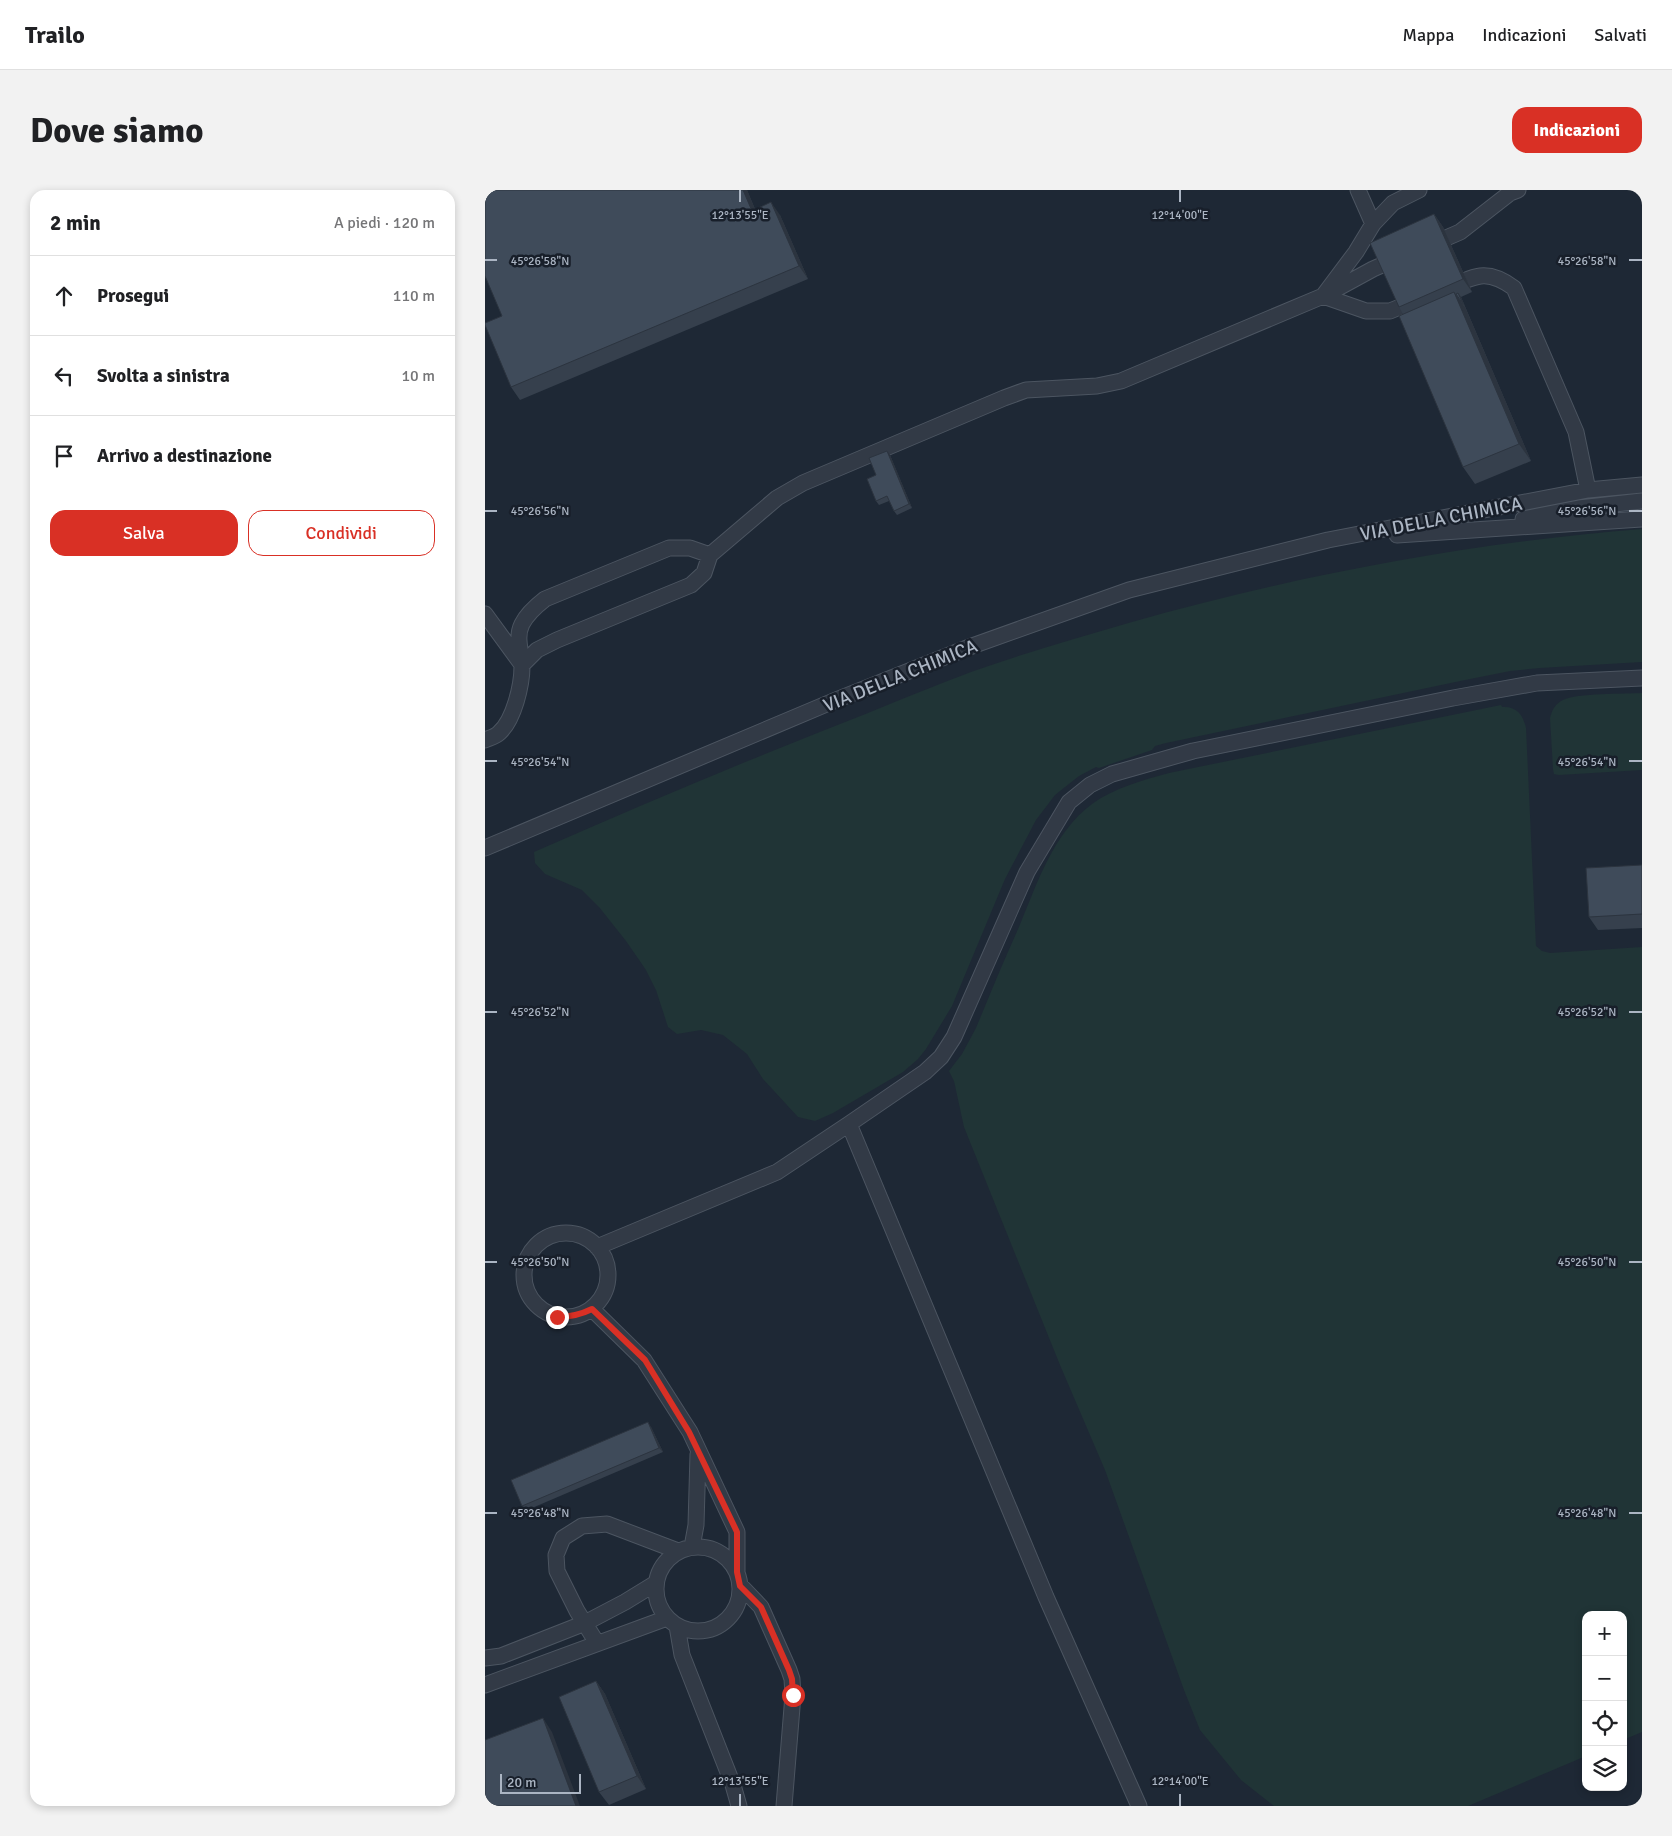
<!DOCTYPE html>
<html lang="it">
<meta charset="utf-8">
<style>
body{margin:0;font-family:Signika,sans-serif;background:#f2f2f2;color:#202124}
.controls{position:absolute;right:15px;bottom:15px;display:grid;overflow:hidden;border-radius:10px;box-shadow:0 2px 8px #0003}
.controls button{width:45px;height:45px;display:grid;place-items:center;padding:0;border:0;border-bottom:1px solid #e0e0e0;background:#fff;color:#202124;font:25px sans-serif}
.scale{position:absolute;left:15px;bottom:12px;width:81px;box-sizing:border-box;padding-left:5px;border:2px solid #abb5c3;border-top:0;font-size:14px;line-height:18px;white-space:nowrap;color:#abb5c3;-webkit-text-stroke:4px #181f2a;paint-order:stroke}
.stop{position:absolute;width:15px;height:15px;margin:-11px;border:4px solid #d93025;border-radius:50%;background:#fff}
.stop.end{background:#d93025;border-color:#fff;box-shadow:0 1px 5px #0008}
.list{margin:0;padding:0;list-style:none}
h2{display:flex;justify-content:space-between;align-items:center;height:65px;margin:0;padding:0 20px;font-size:21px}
h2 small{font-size:16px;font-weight:400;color:#757577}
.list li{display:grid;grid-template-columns:32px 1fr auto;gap:15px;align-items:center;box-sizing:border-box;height:80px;padding:0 20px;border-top:1px solid #e0e0e0}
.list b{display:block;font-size:19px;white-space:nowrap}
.list em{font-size:16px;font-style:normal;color:#757577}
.actions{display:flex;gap:10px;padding:15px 20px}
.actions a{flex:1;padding:11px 0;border:1px solid #d93025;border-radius:15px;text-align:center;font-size:18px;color:#d93025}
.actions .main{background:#d93025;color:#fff}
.icon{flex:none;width:28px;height:28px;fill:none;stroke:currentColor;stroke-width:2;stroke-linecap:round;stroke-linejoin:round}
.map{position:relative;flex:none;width:1157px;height:1616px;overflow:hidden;border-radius:15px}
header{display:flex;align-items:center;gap:30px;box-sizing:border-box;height:70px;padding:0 25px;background:#fff;border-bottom:1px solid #e0e0e0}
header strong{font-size:24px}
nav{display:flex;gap:28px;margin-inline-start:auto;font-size:18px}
.intro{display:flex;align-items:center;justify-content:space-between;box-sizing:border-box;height:120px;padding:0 30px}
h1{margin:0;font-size:35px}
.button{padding:12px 22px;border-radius:15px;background:#d93025;color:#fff;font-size:18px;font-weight:700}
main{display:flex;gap:30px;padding:0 30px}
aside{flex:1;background:#fff;border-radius:15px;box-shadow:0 2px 8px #0003}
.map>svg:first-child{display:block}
.green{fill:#203436}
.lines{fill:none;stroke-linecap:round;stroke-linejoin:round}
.lane-casing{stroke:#4c5561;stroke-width:17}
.lane{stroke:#323a46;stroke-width:15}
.wall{fill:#36404d}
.shaded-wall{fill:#2c343f}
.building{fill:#3f4b5a;stroke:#2c343f}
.route{stroke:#d93025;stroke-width:6}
.ticks{fill:none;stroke:#abb5c3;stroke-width:2}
.labels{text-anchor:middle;stroke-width:5;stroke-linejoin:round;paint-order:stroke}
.street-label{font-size:19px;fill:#abb5c3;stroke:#181f2a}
.ticks-label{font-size:12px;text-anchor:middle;fill:#abb5c3;stroke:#181f2a;stroke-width:5;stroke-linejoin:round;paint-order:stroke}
</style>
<header>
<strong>Trailo</strong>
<nav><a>Mappa</a><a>Indicazioni</a><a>Salvati</a></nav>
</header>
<div class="intro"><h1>Dove siamo</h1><a class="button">Indicazioni</a></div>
<main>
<aside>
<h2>2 min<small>A piedi · 120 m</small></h2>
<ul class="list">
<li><svg class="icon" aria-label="ahead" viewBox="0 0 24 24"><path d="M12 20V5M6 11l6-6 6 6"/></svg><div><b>Prosegui</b></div><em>110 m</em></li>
<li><svg class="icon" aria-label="left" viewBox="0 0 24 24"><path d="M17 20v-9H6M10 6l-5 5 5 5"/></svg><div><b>Svolta a sinistra</b></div><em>10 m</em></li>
<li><svg class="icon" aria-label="arrive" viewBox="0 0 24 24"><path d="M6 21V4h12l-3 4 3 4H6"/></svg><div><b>Arrivo a destinazione</b></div></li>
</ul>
<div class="actions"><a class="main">Salva</a><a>Condividi</a></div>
</aside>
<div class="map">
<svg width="1157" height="1616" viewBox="0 0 1157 1616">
<rect width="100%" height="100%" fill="#1e2835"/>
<path class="green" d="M 1157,339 L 1157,472 L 1055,478 L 1025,481 L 980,490 L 681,553 L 670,556 L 667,560 L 614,578 L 611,577 L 594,586 L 570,605 L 551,630 L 520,689 L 467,816 L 441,859 L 433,869 L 418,882 L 348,923 L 330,931 L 313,927 L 278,889 L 262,864 L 238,845 L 216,840 L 192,844 L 183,837 L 171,800 L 161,780 L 141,751 L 114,717 L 97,700 L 60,684 L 50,673 L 49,662 C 160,613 270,567 383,523 C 417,509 451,495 486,482 C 539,463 593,448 647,432 C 814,385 984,353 1157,339 Z
M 1157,503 L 1157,580 L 1074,585 L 1069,584 L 1068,579 L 1065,528 C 1067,520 1070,514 1078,510 C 1092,503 1139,504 1157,503 Z
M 1016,515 L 1017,517 C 1031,516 1038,524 1041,538 L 1051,756 L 1057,761 L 1065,763 L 1157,757 L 1157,1542 L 1138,1550 L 1138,1425 L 1101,1425 L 1101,1566 L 983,1616 L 789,1616 L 756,1590 L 715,1540 L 699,1500 L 620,1280 L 575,1175 L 479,937 L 469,891 L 464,881 L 477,864 L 491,838 C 505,804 519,770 534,737 C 552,694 568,643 607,614 C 629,598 658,590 684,583 Z"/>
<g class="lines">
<defs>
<path id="lane" d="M 873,0 L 888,34
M 945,55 L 975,42 L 1025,3 L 1033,0
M 964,97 C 992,85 1003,79 1029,98 L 1091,242 L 1103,300
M 844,103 L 888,79 L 913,68
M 838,106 L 881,121 L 905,121 L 932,110
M 1038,329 L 1094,318 L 1157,311
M 912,345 L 1157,329
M 0,424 L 35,472
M 37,475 L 52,460 L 72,450 L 206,395 L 219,383 L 225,365 L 292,308 L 318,293 L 519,208 L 541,200 L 612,196 L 636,191 L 838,106 L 871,62 L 888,34 L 908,13 L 934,0
M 0,550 C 4,548 10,547 14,543 C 29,530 37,495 37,476 C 37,462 30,448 37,434 C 42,424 51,416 60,409 L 184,358 L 205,358 L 225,365
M 0,658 L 351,510 L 487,456 L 644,400 L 843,350 L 1103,300 L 1157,295
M 364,934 L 561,1407 L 654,1616
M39 1085a42 42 0 1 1 84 0a42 42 0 1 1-84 0Z
M 112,1057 L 292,982 L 364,934 L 440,882 L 456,867 L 469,847 L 542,682 L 584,612 L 605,595 L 627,584 L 708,561 L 968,508 L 1052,493 L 1157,488
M 107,1119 L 159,1170 L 205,1242 L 252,1342 L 252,1382
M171 1399a42 42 0 1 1 84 0a42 42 0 1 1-84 0Z
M 207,1357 L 211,1335 L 213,1264
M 255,1395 L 276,1417 L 304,1480 L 307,1489 L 308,1505 L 299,1616
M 192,1436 L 197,1465 L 248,1595 L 254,1616
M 112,1453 L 92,1421 L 72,1381 L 71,1365 L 78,1348 L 97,1336 L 122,1334 L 193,1361
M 0,1468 L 16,1466 L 100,1433 L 140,1412 L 171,1393
M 0,1495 L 182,1428"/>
</defs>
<use href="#lane" class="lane-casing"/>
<use href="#lane" class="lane"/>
</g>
<path class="wall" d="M 0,0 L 262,0 L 270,19 L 295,25 L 323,89 L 35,210 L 26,197 Z
M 949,24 L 958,37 L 987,102 L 976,107 L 1046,271 L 990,294 L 978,277 L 918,124 L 914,117 Z
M 402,261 L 405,265 L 427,318 L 412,325 L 409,321 L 404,311 L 394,315 L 391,311 L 391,285 Z
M 1157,675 L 1157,738 L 1113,740 L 1104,727 Z
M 166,1237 L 178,1262 L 40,1321 L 37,1316 Z
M 111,1491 L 120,1504 L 161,1599 L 124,1615 L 114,1602 Z"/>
<path class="shaded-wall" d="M 258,0 L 262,0 L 276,34 L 267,21 Z
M 286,12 L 295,25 L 323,89 L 314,76 Z
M 949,24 L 958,37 L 987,102 L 978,89 Z
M 969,102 L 981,119 L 1046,271 L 1034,254 Z
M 973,103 L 976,107 L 981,119 L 978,114 Z
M 402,261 L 405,265 L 427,318 L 424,314 Z
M 163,1232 L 166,1237 L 178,1262 L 174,1258 Z
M 111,1491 L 120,1504 L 161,1599 L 152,1586 Z
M 58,1528 L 67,1542 L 95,1616 L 91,1616 Z"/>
<path class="building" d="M 0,0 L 258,0 L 267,21 L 286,12 L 314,76 L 26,197 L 0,135 L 0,133 L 17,126 L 0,86 Z
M 949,24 L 978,89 L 914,117 L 885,53 Z
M 969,102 L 1034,254 L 978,277 L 914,126 Z
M 973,103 L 978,114 L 971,104 Z
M 402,261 L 424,314 L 409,321 L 402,306 L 391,311 L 382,289 L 391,285 L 384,268 Z
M 1157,675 L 1157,724 L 1104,727 L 1101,678 Z
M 163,1232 L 174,1258 L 37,1316 L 26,1290 Z
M 111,1491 L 152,1586 L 114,1602 L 74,1507 Z
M 58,1528 L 91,1616 L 2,1616 L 0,1610 L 0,1550 Z"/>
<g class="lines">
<path class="route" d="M 72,1127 C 85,1127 95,1125 107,1119 L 160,1170 L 204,1242 L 252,1342 L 252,1382 L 255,1396 L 276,1417 L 304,1480 L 307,1489 L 308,1505"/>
</g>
<path class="ticks" d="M 255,0 L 255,12M 695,0 L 695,12M 0,70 L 12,70M 1144,70 L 1157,70M 0,321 L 12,321M 1144,321 L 1157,321M 0,571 L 12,571M 1144,571 L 1157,571M 0,822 L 12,822M 1144,822 L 1157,822M 0,1072 L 12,1072M 1144,1072 L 1157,1072M 0,1323 L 12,1323M 1144,1323 L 1157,1323M 255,1604 L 255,1616M 695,1604 L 695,1616"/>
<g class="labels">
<g class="street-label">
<text transform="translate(956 328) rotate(-11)" y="7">VIA DELLA CHIMICA</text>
<text transform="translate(415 485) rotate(-22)" y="7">VIA DELLA CHIMICA</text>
</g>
</g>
<g class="ticks-label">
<text x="255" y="29">12°13'55"E</text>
<text x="695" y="29">12°14'00"E</text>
<text x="55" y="75">45°26'58"N</text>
<text x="1102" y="75">45°26'58"N</text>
<text x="55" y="325">45°26'56"N</text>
<text x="1102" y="325">45°26'56"N</text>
<text x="55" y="576">45°26'54"N</text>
<text x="1102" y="576">45°26'54"N</text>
<text x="55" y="826">45°26'52"N</text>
<text x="1102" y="826">45°26'52"N</text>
<text x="55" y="1076">45°26'50"N</text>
<text x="1102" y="1076">45°26'50"N</text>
<text x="55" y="1327">45°26'48"N</text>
<text x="1102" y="1327">45°26'48"N</text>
<text x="255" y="1595">12°13'55"E</text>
<text x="695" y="1595">12°14'00"E</text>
</g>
</svg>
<div class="controls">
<button>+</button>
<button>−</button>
<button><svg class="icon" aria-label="locate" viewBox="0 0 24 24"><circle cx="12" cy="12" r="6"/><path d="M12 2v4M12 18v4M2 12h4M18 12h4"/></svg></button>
<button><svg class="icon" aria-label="layers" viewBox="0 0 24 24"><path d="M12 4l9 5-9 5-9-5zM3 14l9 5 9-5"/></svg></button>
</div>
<div class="scale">20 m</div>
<div class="stop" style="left:308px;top:1505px"></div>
<div class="stop end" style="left:72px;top:1127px"></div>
</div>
</main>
